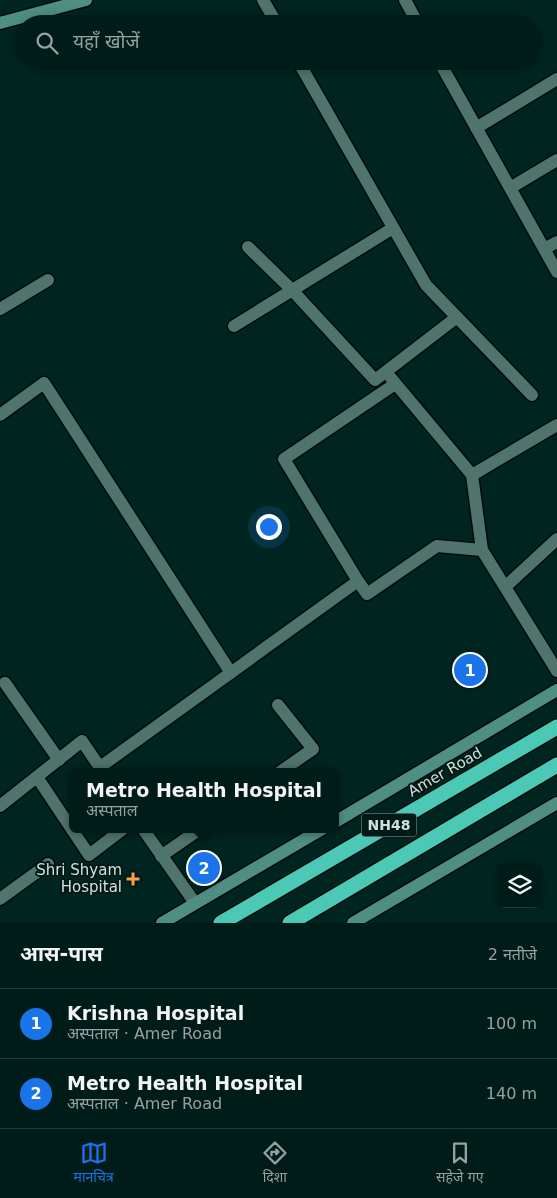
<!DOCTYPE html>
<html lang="hi">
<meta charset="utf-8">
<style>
body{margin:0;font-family:"DejaVu Sans","Noto Sans Devanagari",sans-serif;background:#0a2521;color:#f1f3f6}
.controls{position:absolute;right:15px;bottom:15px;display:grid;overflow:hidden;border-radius:8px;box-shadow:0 2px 12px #0003}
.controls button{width:45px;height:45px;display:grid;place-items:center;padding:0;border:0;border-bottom:1px solid #223a37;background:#001c18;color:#f1f3f6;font:25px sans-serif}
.you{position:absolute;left:268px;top:526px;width:18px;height:18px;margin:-12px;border:4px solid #fff;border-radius:50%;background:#1a73e8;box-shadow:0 0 0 8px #1a73e833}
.badge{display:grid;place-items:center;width:32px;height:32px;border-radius:50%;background:#1a73e8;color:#fff;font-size:16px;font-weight:700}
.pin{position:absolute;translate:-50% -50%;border:2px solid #fff;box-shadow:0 1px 5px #0006}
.popup{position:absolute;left:69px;top:768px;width:270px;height:65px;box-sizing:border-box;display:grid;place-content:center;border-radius:8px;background:#001c18;filter:drop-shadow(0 1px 4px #0005);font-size:16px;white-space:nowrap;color:#95a1a2}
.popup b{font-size:19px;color:#f1f3f6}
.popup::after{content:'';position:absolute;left:50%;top:100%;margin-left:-10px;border:10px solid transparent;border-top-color:#001c18}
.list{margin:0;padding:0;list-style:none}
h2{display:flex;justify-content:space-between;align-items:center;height:65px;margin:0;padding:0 20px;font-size:21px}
h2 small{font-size:16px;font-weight:400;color:#95a1a2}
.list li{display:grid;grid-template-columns:32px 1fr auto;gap:15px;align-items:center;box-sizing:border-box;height:70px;padding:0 20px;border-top:1px solid #223a37}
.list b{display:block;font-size:19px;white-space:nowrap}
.list p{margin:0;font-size:16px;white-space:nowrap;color:#95a1a2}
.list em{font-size:16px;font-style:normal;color:#95a1a2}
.icon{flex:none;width:28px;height:28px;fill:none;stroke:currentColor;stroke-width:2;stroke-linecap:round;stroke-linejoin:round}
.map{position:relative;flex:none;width:557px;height:923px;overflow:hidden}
.search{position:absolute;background:#001c18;box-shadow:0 2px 12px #0003;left:15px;right:15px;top:15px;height:55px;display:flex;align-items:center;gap:12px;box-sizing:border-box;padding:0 18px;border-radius:28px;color:#95a1a2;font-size:19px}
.sheet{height:205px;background:#001c18}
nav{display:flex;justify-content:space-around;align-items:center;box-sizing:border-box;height:70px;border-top:1px solid #223a37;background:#001c18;font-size:14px;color:#95a1a2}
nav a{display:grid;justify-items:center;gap:2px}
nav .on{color:#1a73e8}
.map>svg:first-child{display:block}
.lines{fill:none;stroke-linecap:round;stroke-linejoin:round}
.street-casing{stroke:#000d09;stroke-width:15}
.secondary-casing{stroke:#000d09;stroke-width:15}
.highway-casing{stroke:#000d09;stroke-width:18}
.street{stroke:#4f746d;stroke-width:12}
.secondary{stroke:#4e8e83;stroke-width:12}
.highway{stroke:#4bc9b6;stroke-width:15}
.poi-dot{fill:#f99f4d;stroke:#011a16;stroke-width:2}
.labels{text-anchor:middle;stroke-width:4;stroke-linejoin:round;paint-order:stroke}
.shield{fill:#011a16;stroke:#90a5a1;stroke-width:1}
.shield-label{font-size:14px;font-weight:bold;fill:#cee1dd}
.street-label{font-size:15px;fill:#cee1dd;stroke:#011a16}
.poi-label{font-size:15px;fill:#cee1dd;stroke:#011a16;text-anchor:end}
</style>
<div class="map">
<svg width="557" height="923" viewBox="0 0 557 923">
<rect width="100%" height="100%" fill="#002520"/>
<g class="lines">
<defs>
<path id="street" d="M 263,0 L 277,24
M 405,0 L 418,24
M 298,61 L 426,285 L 532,395
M 439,61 L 557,272
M 476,128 L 557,79
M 510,188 L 557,160
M 248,247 L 292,290 L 375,380 L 457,317
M 544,249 L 557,242
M 0,309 L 48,280
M 234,326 L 393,228
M 391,378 L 472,475 L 482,550
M 0,415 L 44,383 L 231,673
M 472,475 L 557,425
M 358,581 L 284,459 L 395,384
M 505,587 L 557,539
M 5,683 L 59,760
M 278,705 L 313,749 L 280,772
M 100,767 L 358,581 L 367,594 L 437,546 L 482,550 L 557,671
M 37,777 L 89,855 L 123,829
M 0,806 L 82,741 L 103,772
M 143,829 L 195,903
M 161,856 L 200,829
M 0,899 L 48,864"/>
<path id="secondary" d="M 0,23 L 86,0
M 335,822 L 557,690
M 162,923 L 322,829
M 353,923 L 557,803"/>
<path id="highway" d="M 221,923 L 557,727
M 290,923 L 557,765"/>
</defs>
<use href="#street" class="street-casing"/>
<use href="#secondary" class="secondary-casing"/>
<use href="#highway" class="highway-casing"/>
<use href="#street" class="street"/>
<use href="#secondary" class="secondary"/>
<use href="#highway" class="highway"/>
</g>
<path class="poi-dot" d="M130.5 871.5h5v5h5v5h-5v5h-5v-5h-5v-5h5z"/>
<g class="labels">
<rect class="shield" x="361.5" y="813.5" width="55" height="23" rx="4"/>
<g class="shield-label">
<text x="389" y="830">NH48</text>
</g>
<g class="street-label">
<text transform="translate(445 772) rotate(-30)" y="5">Amer Road</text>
</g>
<g class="poi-label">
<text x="122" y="875">Shri Shyam<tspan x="122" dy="17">Hospital</tspan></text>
</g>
</g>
</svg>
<div class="controls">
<button><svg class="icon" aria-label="layers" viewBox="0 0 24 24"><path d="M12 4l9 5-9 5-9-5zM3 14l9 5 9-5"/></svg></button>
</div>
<div class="you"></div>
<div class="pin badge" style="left:470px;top:670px">1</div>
<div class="pin badge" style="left:204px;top:868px">2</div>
<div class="popup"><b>Metro Health Hospital</b>अस्पताल</div>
<div class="search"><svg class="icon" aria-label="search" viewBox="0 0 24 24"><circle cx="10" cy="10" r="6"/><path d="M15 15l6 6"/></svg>यहाँ खोजें</div>
</div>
<section class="sheet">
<h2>आस-पास<small>2 नतीजे</small></h2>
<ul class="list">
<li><span class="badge">1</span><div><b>Krishna Hospital</b><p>अस्पताल · Amer Road</p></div><em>100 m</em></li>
<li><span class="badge">2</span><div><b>Metro Health Hospital</b><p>अस्पताल · Amer Road</p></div><em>140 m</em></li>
</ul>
</section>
<nav>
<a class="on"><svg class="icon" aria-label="map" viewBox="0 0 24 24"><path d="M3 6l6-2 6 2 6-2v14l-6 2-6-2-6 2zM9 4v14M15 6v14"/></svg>मानचित्र</a>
<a><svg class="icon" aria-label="directions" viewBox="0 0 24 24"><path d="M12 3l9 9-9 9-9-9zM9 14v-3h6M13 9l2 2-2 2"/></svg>दिशा</a>
<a><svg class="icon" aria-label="saved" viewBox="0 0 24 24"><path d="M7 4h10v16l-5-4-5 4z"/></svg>सहेजे गए</a>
</nav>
